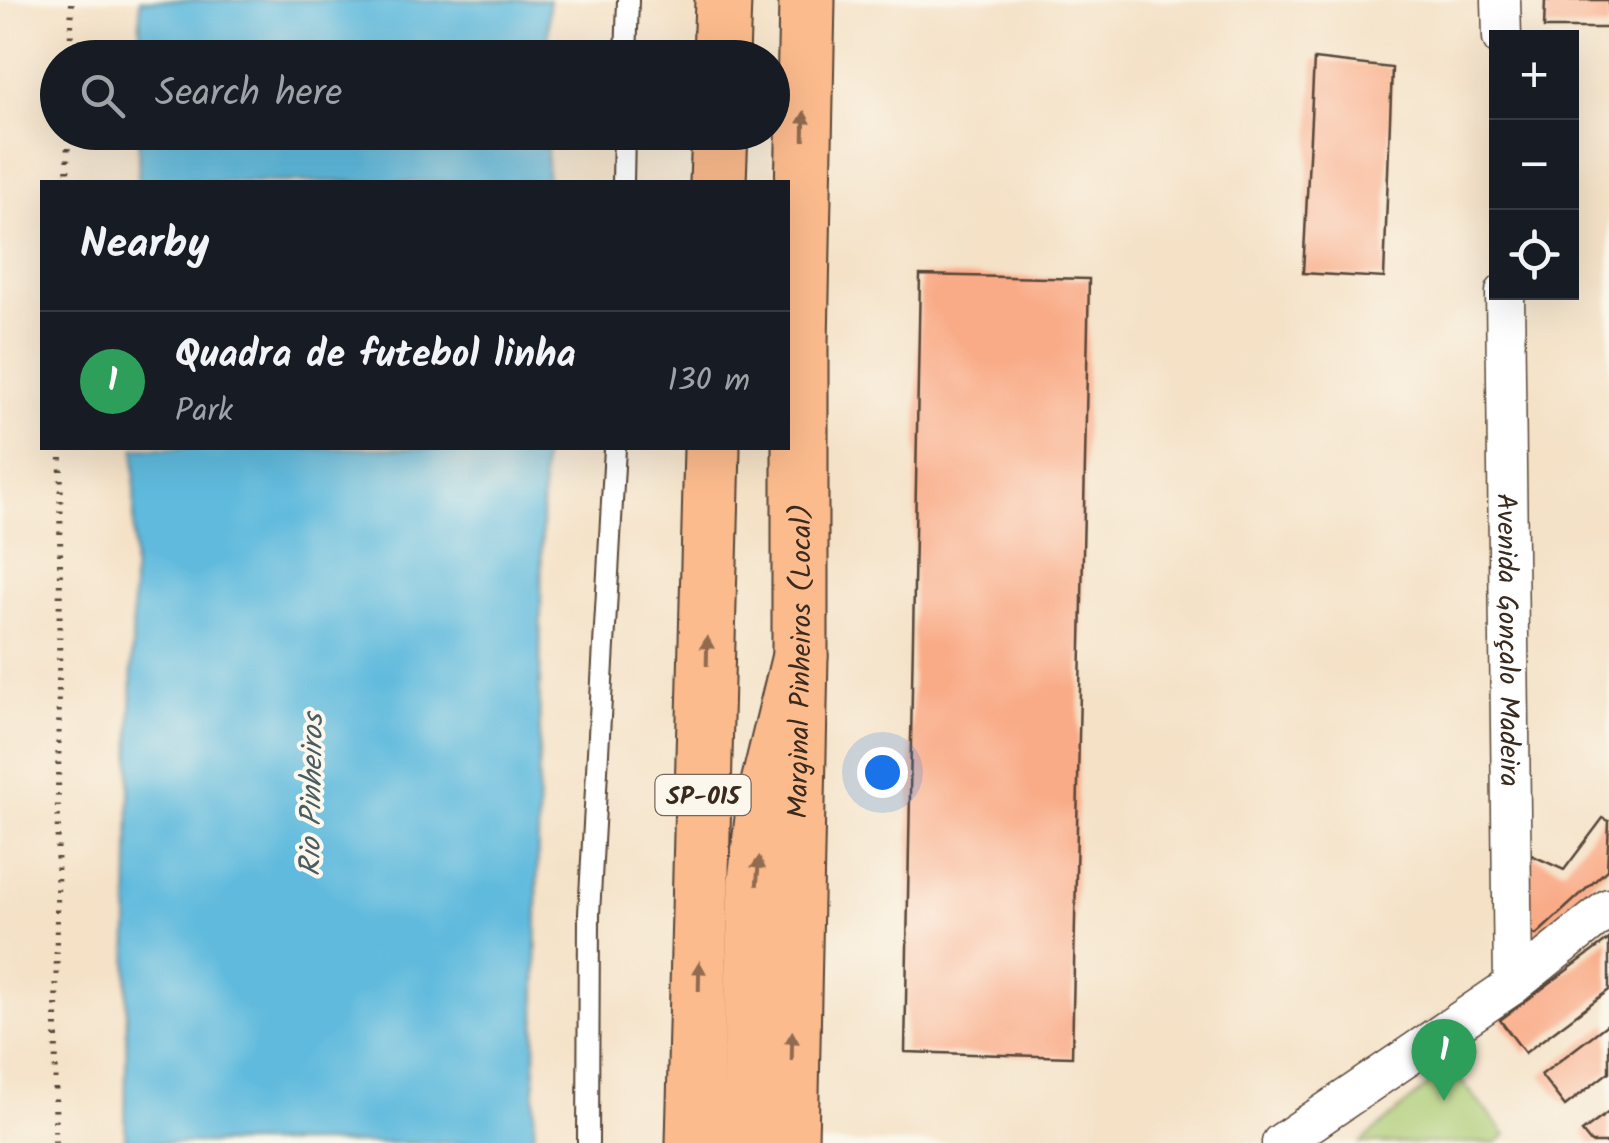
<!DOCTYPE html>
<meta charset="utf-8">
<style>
body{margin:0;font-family:Kalam,sans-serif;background:#242831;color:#f1f3f6}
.controls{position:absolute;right:30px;top:30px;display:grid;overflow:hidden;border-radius:0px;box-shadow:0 10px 40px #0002}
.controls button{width:90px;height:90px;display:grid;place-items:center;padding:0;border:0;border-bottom:2px solid #363941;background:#171b24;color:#f1f3f6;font:50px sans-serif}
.you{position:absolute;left:882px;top:772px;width:35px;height:35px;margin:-25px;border:8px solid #fff;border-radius:50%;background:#1a73e8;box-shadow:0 0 0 15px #1a73e833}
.badge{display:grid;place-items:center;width:65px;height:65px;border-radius:50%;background:#d1495b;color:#fff;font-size:32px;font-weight:700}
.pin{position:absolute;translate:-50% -82px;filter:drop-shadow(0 2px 5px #0008)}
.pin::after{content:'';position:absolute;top:52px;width:35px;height:30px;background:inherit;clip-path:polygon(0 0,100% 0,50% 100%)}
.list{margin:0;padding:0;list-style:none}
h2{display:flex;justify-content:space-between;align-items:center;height:130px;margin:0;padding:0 40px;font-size:42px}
h2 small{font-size:32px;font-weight:400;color:#9ea1a6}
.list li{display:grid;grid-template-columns:65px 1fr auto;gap:30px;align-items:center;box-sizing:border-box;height:140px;padding:0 40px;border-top:2px solid #363941}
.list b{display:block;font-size:38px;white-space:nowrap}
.list p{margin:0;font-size:32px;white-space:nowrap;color:#9ea1a6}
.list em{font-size:32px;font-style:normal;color:#9ea1a6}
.icon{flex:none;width:55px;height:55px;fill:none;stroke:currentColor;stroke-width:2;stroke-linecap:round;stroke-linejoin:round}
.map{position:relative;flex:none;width:1609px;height:1143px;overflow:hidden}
.search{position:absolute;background:#171b24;box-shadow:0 10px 40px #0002;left:40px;top:40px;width:750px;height:110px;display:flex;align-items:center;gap:25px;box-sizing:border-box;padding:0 35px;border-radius:55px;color:#9ea1a6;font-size:38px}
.panel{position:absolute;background:#171b24;box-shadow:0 10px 40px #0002;left:40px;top:180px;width:750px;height:270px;border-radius:0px}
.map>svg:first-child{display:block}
.green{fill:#abcb72;stroke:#737a48;stroke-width:2.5}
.water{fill:#5fbadd;stroke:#4d727e;stroke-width:2.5}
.building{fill:#f9aa86}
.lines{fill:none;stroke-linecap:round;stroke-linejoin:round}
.service-casing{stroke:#574537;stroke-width:24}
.minor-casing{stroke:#574537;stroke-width:41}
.trunk-casing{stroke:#574537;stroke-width:59}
.motorway-casing{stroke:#574537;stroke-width:59}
.path{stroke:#574537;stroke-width:6;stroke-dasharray:2.5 8;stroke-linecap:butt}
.service{stroke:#fff;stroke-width:20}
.minor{stroke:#fff;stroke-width:38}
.trunk{stroke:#fbbb8d;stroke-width:55}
.motorway{stroke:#fbbb8d;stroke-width:55}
.oneway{fill:#916b50}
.labels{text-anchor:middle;stroke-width:8;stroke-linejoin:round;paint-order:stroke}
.shield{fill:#fbf7ec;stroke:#75685c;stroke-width:2.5}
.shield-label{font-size:25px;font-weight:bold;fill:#3b2a1e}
.street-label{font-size:28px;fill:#3b2a1e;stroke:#fbf7ec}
.water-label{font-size:30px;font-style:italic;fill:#485c61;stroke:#fbf7ec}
</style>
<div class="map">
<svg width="1609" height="1143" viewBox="0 0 1609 1143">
<rect width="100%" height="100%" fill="#fbf7ec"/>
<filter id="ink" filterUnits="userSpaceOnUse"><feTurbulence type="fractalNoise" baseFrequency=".01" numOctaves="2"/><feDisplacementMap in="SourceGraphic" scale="20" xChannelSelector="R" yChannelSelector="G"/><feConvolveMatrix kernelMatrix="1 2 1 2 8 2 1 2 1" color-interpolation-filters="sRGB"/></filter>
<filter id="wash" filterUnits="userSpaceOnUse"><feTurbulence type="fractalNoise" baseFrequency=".0048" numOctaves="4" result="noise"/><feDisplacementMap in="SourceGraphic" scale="40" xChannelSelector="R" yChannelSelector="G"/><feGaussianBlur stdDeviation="2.25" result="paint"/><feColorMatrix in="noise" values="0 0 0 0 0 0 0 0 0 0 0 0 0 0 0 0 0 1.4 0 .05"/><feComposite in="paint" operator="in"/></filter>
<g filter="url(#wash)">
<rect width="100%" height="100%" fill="#f4e1c6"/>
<path class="green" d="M 1450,1067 L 1506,1135 L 1496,1143 L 1360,1143 Z"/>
<path class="water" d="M 140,0 L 549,0 L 548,57 L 140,57 Z
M 139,133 L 547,133 L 547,182 L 138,182 Z
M 135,448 L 543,448 L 534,1143 L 125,1143 Z"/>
<g id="blocks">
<path class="building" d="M 1545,0 L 1609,0 L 1609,28 L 1544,28 Z
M 1314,59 L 1392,68 L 1384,278 L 1303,273 Z
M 920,275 L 1089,279 L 1072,1057 L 905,1052 Z
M 1603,818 L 1609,821 L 1607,870 L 1536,935 L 1516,926 L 1520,850 L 1564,870 Z
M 1609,939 L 1609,990 L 1525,1053 L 1500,1020 Z
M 1609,1023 L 1609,1072 L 1565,1106 L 1541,1075 Z
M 1609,1112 L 1609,1143 L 1591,1143 L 1582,1132 Z"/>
</g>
</g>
<g filter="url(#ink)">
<use href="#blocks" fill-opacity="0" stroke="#574537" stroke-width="2.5"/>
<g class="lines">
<defs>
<path id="service" d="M 626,58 L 628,0
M 623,182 L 624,132
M 588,1143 L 589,914 L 615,448"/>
<g id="minor">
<path d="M 1501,0 L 1502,38"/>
<path id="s1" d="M 1505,292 L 1513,985"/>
<path d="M 1281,1143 L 1513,985 L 1609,908"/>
</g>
<g id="trunk">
<path id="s2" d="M 790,1143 L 800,656 L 800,344 L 807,0"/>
</g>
<path id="motorway" d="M 721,58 L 723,0
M 718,182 L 720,132
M 694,1143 L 712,448
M 749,1143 L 756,881 L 765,800 L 800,656"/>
</defs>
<use href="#service" class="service-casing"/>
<use href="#minor" class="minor-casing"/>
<use href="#trunk" class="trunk-casing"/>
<use href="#motorway" class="motorway-casing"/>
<path class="path" d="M 70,58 L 72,0
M 67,182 L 68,132
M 55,1143 L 61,448"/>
<use href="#service" class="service"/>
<use href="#minor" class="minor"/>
<use href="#trunk" class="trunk"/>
<use href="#motorway" class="motorway"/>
</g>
<defs><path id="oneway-solid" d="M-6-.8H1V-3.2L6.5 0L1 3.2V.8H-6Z" transform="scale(2.5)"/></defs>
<g class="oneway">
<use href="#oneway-solid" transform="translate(804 126) rotate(-89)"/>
<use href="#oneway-solid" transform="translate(707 651) rotate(-89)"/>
<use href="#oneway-solid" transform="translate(758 871) rotate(-85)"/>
<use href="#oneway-solid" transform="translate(699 976) rotate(-89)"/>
<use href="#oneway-solid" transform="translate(792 1046) rotate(-89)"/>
</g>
</g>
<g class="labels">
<rect class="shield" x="655.5" y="775" width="95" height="40" rx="8"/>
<g class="shield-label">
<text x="703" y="804">SP-015</text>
</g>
<g class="street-label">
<text dy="10" stroke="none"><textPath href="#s1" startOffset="348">Avenida Gonçalo Madeira</textPath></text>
<text dy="10" stroke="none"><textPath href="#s2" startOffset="482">Marginal Pinheiros (Local)</textPath></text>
</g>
<g class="water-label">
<text transform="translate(311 795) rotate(-89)" y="10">Rio Pinheiros</text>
</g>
</g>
</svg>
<div class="controls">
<button>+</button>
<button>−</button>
<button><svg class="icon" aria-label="locate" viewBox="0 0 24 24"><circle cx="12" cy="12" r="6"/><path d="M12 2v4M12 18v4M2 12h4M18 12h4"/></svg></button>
</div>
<div class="you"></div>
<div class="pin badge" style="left:1444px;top:1101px;background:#2e9e5b">1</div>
<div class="search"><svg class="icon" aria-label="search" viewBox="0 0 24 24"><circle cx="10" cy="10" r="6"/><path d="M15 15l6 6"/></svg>Search here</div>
<section class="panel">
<h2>Nearby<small></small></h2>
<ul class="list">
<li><span class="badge" style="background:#2e9e5b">1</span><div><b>Quadra de futebol linha</b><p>Park</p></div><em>130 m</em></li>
</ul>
</section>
</div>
